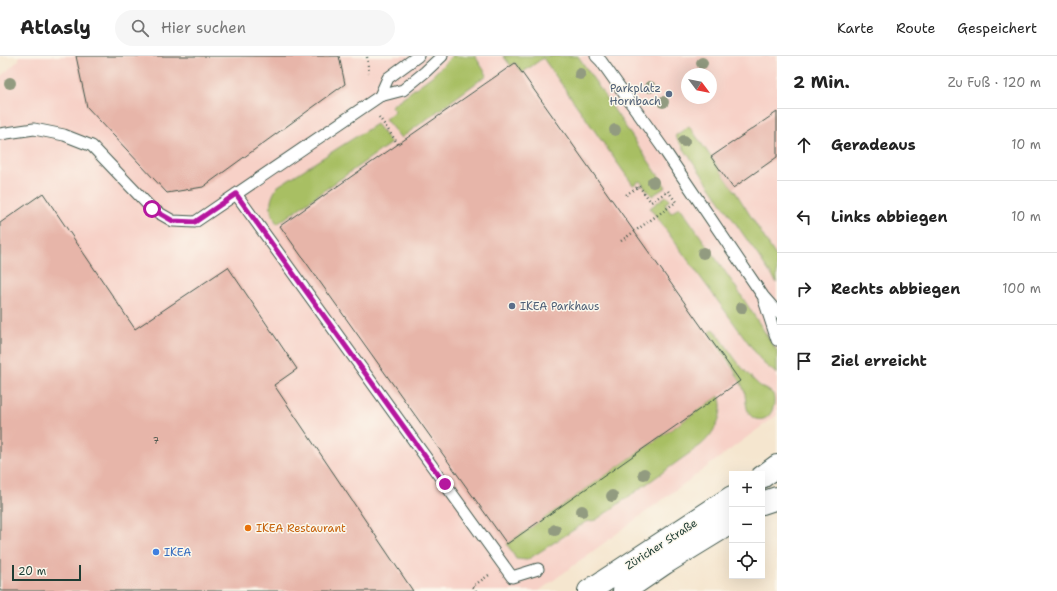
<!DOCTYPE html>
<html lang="de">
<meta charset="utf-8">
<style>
body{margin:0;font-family:"Shantell Sans",sans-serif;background:#f6f6f6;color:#222}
.controls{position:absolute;right:12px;bottom:12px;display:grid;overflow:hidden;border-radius:0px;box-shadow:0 4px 16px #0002}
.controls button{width:36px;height:36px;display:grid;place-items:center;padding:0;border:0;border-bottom:1px solid #e0e0e0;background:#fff;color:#222;font:20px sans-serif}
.compass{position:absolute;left:681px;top:12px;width:36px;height:36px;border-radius:50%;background:#fff;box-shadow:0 4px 16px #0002;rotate:122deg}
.scale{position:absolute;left:12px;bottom:10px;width:69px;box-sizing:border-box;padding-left:4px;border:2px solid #1f3d34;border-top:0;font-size:11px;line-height:14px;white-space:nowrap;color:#1f3d34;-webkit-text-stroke:3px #fbf7ec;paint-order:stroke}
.stop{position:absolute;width:12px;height:12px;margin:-9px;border:3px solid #b5179e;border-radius:50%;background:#fff}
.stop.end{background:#b5179e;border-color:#fff;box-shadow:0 1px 4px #0008}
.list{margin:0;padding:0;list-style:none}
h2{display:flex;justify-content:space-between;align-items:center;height:52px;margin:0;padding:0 16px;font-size:17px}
h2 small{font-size:13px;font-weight:400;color:#767676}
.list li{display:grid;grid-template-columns:26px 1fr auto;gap:12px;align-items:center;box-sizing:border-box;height:72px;padding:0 16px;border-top:1px solid #e0e0e0}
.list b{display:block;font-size:15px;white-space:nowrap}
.list em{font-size:13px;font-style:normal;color:#767676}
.icon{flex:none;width:22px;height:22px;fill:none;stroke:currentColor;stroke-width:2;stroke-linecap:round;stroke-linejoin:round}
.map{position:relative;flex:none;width:777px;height:535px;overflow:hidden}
header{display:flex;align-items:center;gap:24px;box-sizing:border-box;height:56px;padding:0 20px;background:#fff;border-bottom:1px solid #e0e0e0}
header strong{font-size:19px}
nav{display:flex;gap:22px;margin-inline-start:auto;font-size:14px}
.search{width:280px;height:36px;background:#f6f6f6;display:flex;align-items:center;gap:10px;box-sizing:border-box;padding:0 14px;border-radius:22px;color:#767676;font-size:15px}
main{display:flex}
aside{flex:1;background:#fff}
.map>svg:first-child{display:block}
.built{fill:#f7d1c7;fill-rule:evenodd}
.green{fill:#a8bf64;stroke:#647e4c}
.building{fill:#e7b5a9}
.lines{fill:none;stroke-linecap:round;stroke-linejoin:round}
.service-casing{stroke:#3f564b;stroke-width:13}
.tertiary-casing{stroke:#3f564b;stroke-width:24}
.path{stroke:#3f564b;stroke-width:2.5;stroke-dasharray:1 3;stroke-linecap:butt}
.service{stroke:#fff;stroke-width:11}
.tertiary{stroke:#fff;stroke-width:22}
.tree{fill:#929b80}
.route{stroke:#b5179e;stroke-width:5}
.service-dot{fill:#5c6f8a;stroke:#fbf7ec;stroke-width:1.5}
.food-dot{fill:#e8710a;stroke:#fbf7ec;stroke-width:1.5}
.shop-dot{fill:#3f7fe0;stroke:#fbf7ec;stroke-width:1.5}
.labels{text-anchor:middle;stroke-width:3;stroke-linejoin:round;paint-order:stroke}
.number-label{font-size:9px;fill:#515b51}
.service-label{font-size:11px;fill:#4e5e75;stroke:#fbf7ec;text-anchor:end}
.food-label{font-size:11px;fill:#c56008;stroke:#fbf7ec;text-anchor:start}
.street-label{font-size:11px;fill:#1f3d34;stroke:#fbf7ec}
.shop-label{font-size:11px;fill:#366cbe;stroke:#fbf7ec;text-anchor:start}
</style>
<header>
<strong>Atlasly</strong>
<div class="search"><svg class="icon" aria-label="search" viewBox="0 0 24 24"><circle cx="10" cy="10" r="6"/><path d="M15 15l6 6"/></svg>Hier suchen</div>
<nav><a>Karte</a><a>Route</a><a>Gespeichert</a></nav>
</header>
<main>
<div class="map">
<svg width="777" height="535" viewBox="0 0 777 535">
<rect width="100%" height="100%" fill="#fbf7ec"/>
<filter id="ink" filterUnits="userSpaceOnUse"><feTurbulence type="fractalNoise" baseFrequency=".025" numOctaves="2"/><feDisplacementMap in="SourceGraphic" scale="8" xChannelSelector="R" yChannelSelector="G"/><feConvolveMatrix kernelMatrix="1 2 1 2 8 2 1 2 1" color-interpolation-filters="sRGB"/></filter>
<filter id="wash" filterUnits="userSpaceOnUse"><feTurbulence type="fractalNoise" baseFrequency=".012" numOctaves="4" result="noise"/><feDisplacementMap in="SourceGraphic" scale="16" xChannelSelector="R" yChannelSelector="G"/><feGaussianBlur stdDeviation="0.9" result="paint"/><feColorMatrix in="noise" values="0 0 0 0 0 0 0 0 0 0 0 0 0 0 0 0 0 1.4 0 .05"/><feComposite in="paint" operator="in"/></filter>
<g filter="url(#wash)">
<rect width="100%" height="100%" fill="#f5e6cf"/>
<path class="built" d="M 19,0 L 777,0 L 777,359 L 539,535 L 0,535 L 0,21 L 19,4 ZM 687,18 L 711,18 L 711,42 L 687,42 Z"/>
<path class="green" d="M 452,0 L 475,0 L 487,19 L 401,82 L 385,63 L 395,55 L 391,50 L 432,20 Z
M 503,0 L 578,0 L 666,131 L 652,140 L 640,125 L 633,129 L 543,2 L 522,17 L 515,7 L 511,10 Z
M 376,68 L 391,87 L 277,168 C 269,153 268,145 278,130 Z
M 689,70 L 733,132 L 777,202 L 777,227 L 675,80 Z
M 666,140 L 670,144 L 665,148 L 671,157 L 680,151 L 735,230 L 777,295 L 777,318 L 763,307 L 650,152 Z
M 714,273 C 725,287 734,304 747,317 C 752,322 757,328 763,332 C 766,334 771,335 773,338 C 777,349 770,367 756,363 C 744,359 747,343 744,334 C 737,316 720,293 709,276 Z
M 719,340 C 726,357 714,378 701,389 L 596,464 L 586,466 L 527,504 L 516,503 L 507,488 Z"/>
<g id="blocks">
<path class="building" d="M 76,0 L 339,0 L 345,28 L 203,131 L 167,137 L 87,51 Z
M 515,7 L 740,325 L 507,488 L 280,170 Z
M 777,56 L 777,101 L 733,132 L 711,101 Z
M 43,137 L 135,273 L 228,211 L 297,313 L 274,329 L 413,535 L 0,535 L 0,167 Z"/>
</g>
</g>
<g filter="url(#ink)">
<use href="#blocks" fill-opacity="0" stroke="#3f564b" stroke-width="1"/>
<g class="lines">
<defs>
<path id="service" d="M 596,0 L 601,5 L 665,95 L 763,240 L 777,256
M 380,40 L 388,22 L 418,0
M 0,78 L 34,73 L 64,79 L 92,90 L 152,153 L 173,165 L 195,166 L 380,40 L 403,34 L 425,16 L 442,0
M 236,138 L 512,521 L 538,513
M 764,244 L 777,284"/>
<path id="tertiary" d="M 762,421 L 777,410
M 762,447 L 777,442
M 589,535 L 732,441
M 624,535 L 665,507 L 732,466"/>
</defs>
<use href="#service" class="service-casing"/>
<use href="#tertiary" class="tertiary-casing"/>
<path class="path" d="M 367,1 L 369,17
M 379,61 L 398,88
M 621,185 L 676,146 L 668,135 L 651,146 L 639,130 L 626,139
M 476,535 L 473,530 L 489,519"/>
<use href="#service" class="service"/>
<use href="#tertiary" class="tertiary"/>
</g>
<g class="tree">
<circle cx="702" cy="7" r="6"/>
<circle cx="580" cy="18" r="6"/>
<circle cx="10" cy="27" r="6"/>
<circle cx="650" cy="31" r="6"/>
<circle cx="663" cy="46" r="6"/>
<circle cx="615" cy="74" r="6"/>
<circle cx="684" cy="85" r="6"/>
<circle cx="653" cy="126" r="6"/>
<circle cx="703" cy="197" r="6"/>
<circle cx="741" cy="252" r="6"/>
<circle cx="644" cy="418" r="6"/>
<circle cx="612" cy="440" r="6"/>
<circle cx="582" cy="455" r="6"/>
<circle cx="555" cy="474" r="6"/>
</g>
</g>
<g class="lines" filter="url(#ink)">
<path class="route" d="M 152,153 L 173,165 L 195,166 L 236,138 L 445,428"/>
</g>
<g class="service-dot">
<circle cx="669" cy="38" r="4"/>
<circle cx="512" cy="250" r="4"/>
</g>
<circle class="food-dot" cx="248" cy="472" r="4"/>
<circle class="shop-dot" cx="156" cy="496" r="4"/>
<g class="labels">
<g class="number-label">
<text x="156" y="388">7</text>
</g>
<g class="service-label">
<text x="661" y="36">Parkplatz<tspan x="661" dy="13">Hornbach</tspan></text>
<text x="520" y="254" text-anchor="start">IKEA Parkhaus</text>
</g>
<g class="food-label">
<text x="256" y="476">IKEA Restaurant</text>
</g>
<g class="street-label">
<text transform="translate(661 488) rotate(-33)" y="4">Züricher Straße</text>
</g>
<g class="shop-label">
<text x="164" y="500">IKEA</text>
</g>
</g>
</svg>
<div class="controls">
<button>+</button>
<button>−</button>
<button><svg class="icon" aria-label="locate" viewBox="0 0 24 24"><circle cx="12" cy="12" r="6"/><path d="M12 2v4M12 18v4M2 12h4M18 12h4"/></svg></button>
</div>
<svg class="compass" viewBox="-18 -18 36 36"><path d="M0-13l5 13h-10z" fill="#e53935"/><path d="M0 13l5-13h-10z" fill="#767676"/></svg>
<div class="scale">20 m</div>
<div class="stop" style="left:152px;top:153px"></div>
<div class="stop end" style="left:445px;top:428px"></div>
</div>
<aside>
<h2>2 Min.<small>Zu Fuß · 120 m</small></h2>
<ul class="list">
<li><svg class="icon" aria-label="ahead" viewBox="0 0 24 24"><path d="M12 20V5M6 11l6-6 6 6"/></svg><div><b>Geradeaus</b></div><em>10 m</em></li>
<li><svg class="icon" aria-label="left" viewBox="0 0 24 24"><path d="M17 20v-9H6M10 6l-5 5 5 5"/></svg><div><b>Links abbiegen</b></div><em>10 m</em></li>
<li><svg class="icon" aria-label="right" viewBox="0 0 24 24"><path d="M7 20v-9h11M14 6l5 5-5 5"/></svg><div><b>Rechts abbiegen</b></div><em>100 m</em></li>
<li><svg class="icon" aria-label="arrive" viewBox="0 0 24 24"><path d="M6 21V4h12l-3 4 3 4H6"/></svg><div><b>Ziel erreicht</b></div></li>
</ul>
</aside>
</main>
